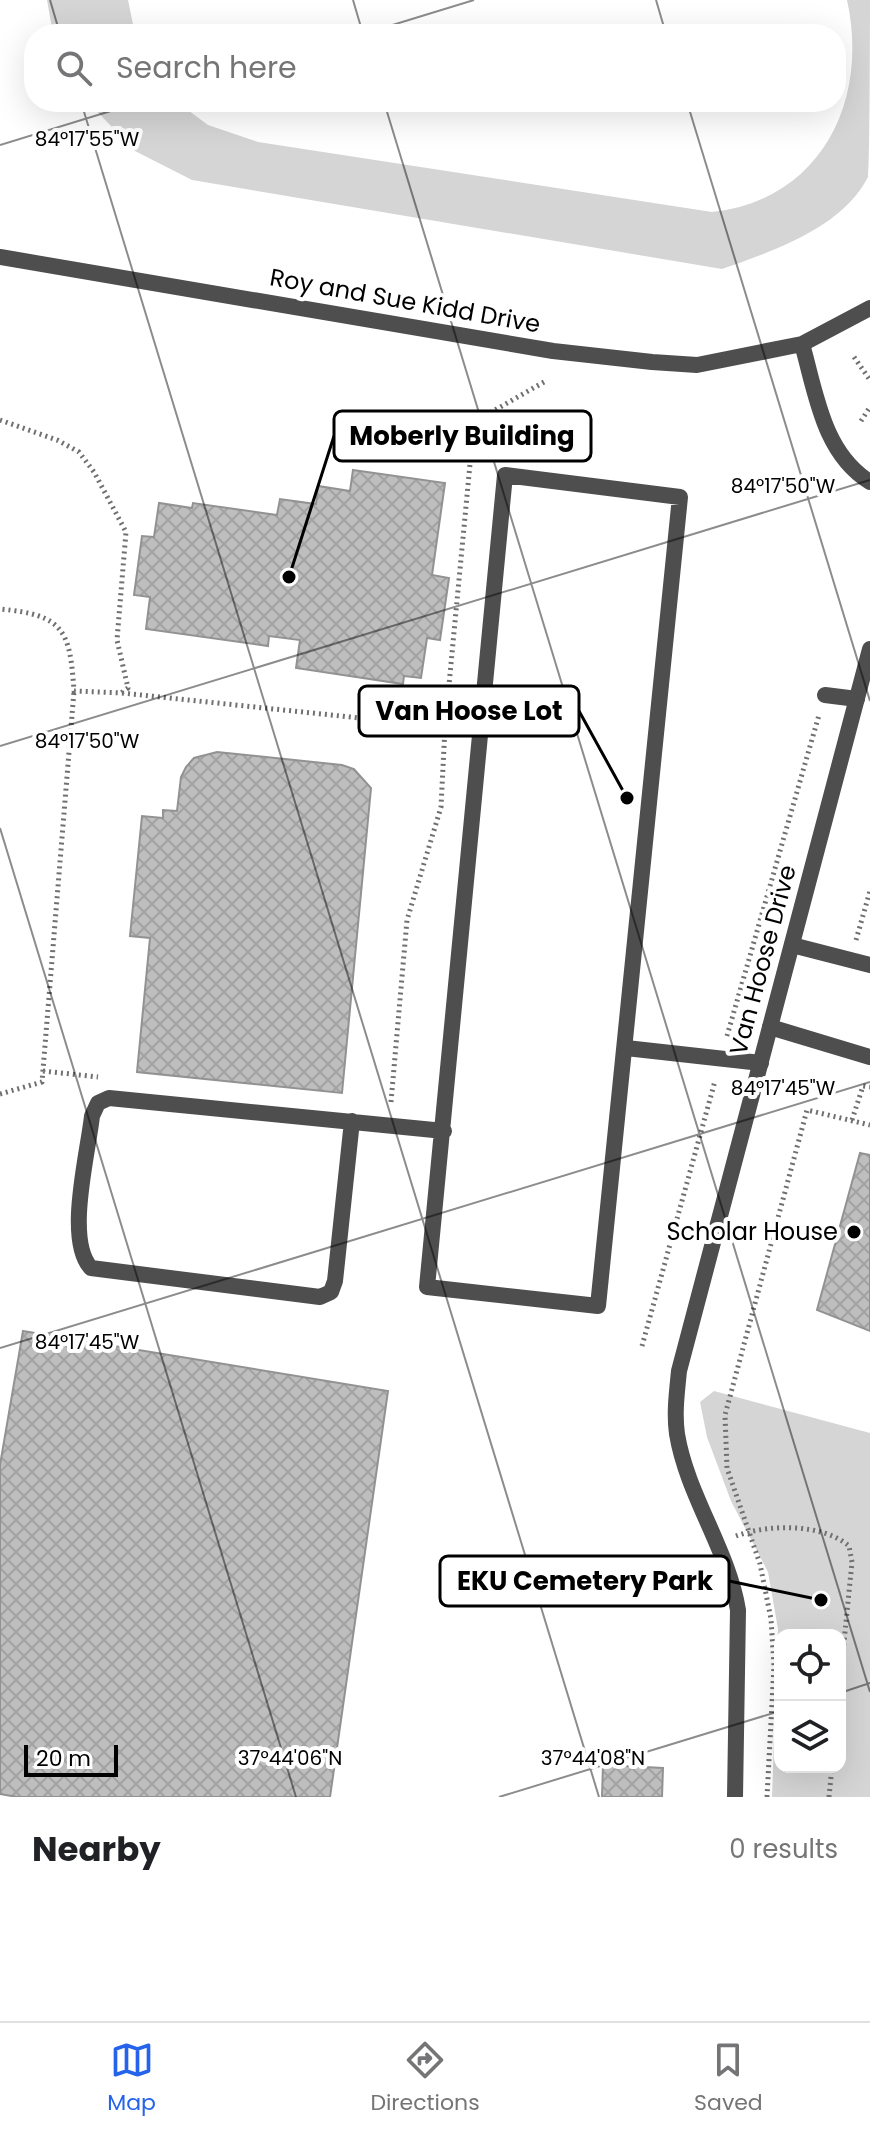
<!DOCTYPE html>
<meta charset="utf-8">
<style>
body{margin:0;font-family:Poppins,sans-serif;background:#f6f6f6;color:#202124}
.controls{position:absolute;right:24px;bottom:24px;display:grid;overflow:hidden;border-radius:16px;box-shadow:0 8px 32px #0002}
.controls button{width:72px;height:72px;display:grid;place-items:center;padding:0;border:0;border-bottom:2px solid #e0e0e0;background:#fff;color:#202124;font:40px sans-serif}
.scale{position:absolute;left:24px;bottom:20px;width:94px;box-sizing:border-box;padding-left:8px;border:4px solid #000;border-top:0;font-size:22px;line-height:28px;white-space:nowrap;color:#000;-webkit-text-stroke:6px #fff;paint-order:stroke}
.list{margin:0;padding:0;list-style:none}
h2{display:flex;justify-content:space-between;align-items:center;height:104px;margin:0;padding:0 32px;font-size:34px}
h2 small{font-size:26px;font-weight:400;color:#757577}
.icon{flex:none;width:44px;height:44px;fill:none;stroke:currentColor;stroke-width:2;stroke-linecap:round;stroke-linejoin:round}
.map{position:relative;flex:none;width:870px;height:1797px;overflow:hidden}
.search{position:absolute;background:#fff;box-shadow:0 8px 32px #0002;left:24px;right:24px;top:24px;height:88px;display:flex;align-items:center;gap:20px;box-sizing:border-box;padding:0 28px;border-radius:32px;color:#757577;font-size:30px}
.sheet{height:224px;background:#fff}
nav{display:flex;justify-content:space-around;align-items:center;box-sizing:border-box;height:112px;border-top:2px solid #e0e0e0;background:#fff;font-size:22px;color:#757577}
nav a{display:grid;justify-items:center;gap:4px}
nav .on{color:#2563eb}
.map>svg:first-child{display:block}
.park{fill:#d5d5d5;fill-rule:evenodd}
.building{fill:url(#building-cross-hatch);stroke:#929292;stroke-width:2}
.lines{fill:none;stroke-linecap:round;stroke-linejoin:round}
.path{stroke:#707070;stroke-width:5;stroke-dasharray:2 4;stroke-linecap:butt}
.lane{stroke:#4e4e4e;stroke-width:16}
.street{stroke:#4e4e4e;stroke-width:16}
.ticks{fill:none;stroke:#000;stroke-width:2;stroke-opacity:0.45}
.poi-dot{fill:#000;stroke:#fff;stroke-width:3}
.labels{text-anchor:middle;stroke-width:8;stroke-linejoin:round;paint-order:stroke}
.street-label{font-size:24px;fill:#000;stroke:#fff}
.poi-label{font-size:24px;fill:#000;stroke:#fff;text-anchor:end}
.ticks-label{font-size:20px;text-anchor:middle;fill:#000;stroke:#fff;stroke-width:8;stroke-linejoin:round;paint-order:stroke}
.leader{fill:none;stroke:#000;stroke-width:3}
.callout-dot{fill:#000;stroke:#fff;stroke-width:3}
.callout{fill:#fff;stroke:#000;stroke-width:3}
.callout-label{font-size:26px;text-anchor:middle;font-weight:bold;fill:#000}
</style>
<div class="map">
<svg width="870" height="1797" viewBox="0 0 870 1797">
<defs>
<pattern id="building-cross-hatch" width="8" height="8" patternUnits="userSpaceOnUse" patternTransform="scale(2)"><rect width="8" height="8" fill="#bebebe"/><path d="M0 0l8 8M0 8l8-8" fill="none" stroke="#a2a2a2"/></pattern>
</defs>
<rect width="100%" height="100%" fill="#fff"/>
<path class="park" d="M 47,0 L 128,0 L 135,34 L 53,34 Z
M 847,0 L 870,0 C 870,26 870,163 868,177 C 842,228 773,251 722,269 L 192,180 L 135,151 L 88,102 L 177,102 L 208,125 L 258,142 L 712,212 C 818,201 870,104 847,0 Z
M 714,1391 L 870,1433 L 870,1797 L 772,1797 L 778,1629 L 768,1572 L 731,1501 L 707,1437 L 700,1402 ZM 840,1635 L 840,1767 L 780,1767 L 780,1635 Z"/>
<path class="building" d="M 353,470 L 445,483 L 432,575 L 449,578 L 440,640 L 427,638 L 421,678 L 404,676 L 403,684 L 296,668 L 300,640 L 269,636 L 268,646 L 146,629 L 150,597 L 134,595 L 142,536 L 154,537 L 159,503 L 192,508 L 193,503 L 277,515 L 280,499 L 316,504 L 318,486 L 350,491 Z
M 217,752 L 342,765 L 354,769 L 371,788 L 342,1093 L 137,1072 L 150,938 L 130,936 L 142,816 L 163,818 L 163,810 L 177,811 L 181,777 L 186,767 L 194,758 Z
M 860,1153 L 870,1155 L 870,1331 L 817,1310 Z
M 23,1331 L 388,1391 L 330,1797 L 17,1797 L 0,1794 L 0,1465 Z
M 603,1765 L 663,1768 L 662,1797 L 602,1797 Z"/>
<g class="lines">
<path class="path" d="M 854,357 L 870,380
M 0,420 L 57,440 L 79,452 L 94,472 L 126,532 L 117,640 L 128,688 L 121,693 L 74,691 C 70,630 64,615 0,609
M 861,421 L 870,407
M 379,457 L 467,426 L 544,382
M 122,693 L 445,727
M 856,940 L 870,891
M 727,1036 L 819,715
M 43,1071 L 98,1077
M 0,1094 L 42,1082 L 74,691
M 391,1102 L 407,920 L 441,807 L 445,727 L 474,422
M 852,1120 L 863,1086 L 870,1087
M 642,1346 L 715,1081
M 736,1536 C 768,1524 822,1523 849,1546 L 852,1562 L 840,1682
M 767,1797 L 774,1666 L 771,1619 L 760,1564 L 727,1468 L 725,1415 L 807,1110 L 870,1125
M 829,1797 L 832,1767"/>
<path class="lane" d="M 505,475 L 680,497 L 598,1306 L 427,1287 Z
M 825,695 L 857,699
M 792,945 L 870,965
M 770,1027 L 870,1057
M 626,1048 L 761,1063
M 352,1121 L 335,1281 L 331,1292 L 320,1297 L 91,1268 C 65,1240 88,1154 92,1116 L 98,1103 L 109,1098 L 444,1131"/>
<path class="street" d="M 0,257 L 553,351 L 652,362 L 697,365 L 802,344 L 870,308
M 802,344 C 816,393 823,453 870,482
M 735,1797 L 738,1610 C 728,1549 687,1495 677,1434 C 674,1413 677,1392 679,1371 L 870,649"/>
</g>
<path class="ticks" d="M 50,0 L 60,34M 353,0 L 363,34M 656,0 L 666,34M 363,34 L 474,0M 81,102 L 599,1797M 384,102 L 870,1692M 687,102 L 870,701M 0,145 L 140,102M 0,746 L 870,480M 0,828 L 296,1797M 0,1348 L 870,1082M 840,1693 L 870,1683M 499,1797 L 780,1711"/>
<circle class="poi-dot" cx="854" cy="1232" r="8"/>
<g class="labels">
<g class="street-label">
<text transform="translate(405 301) rotate(10)" y="8">Roy and Sue Kidd Drive</text>
<text transform="translate(763 960) rotate(-75)" y="8">Van Hoose Drive</text>
</g>
<g class="poi-label">
<text x="838" y="1240">Scholar House</text>
</g>
</g>
<g class="ticks-label">
<text x="87" y="146">84°17'55"W</text>
<text x="783" y="493">84°17'50"W</text>
<text x="87" y="748">84°17'50"W</text>
<text x="783" y="1095">84°17'45"W</text>
<text x="87" y="1349">84°17'45"W</text>
<text x="290" y="1765">37°44'06"N</text>
<text x="593" y="1765">37°44'08"N</text>
</g>
<path class="leader" d="M289 577L334 436M627 798L579 711M821 1600L729 1581"/>
<g class="callout-dot">
<circle cx="289" cy="577" r="8"/>
<circle cx="627" cy="798" r="8"/>
<circle cx="821" cy="1600" r="8"/>
</g>
<g class="callout">
<rect x="334" y="411" width="257" height="50" rx="8"/>
<rect x="359" y="686" width="220" height="50" rx="8"/>
<rect x="440" y="1556" width="289" height="50" rx="8"/>
</g>
<g class="callout-label">
<text x="462" y="445">Moberly Building</text>
<text x="469" y="720">Van Hoose Lot</text>
<text x="585" y="1590">EKU Cemetery Park</text>
</g>
</svg>
<div class="controls">
<button><svg class="icon" aria-label="locate" viewBox="0 0 24 24"><circle cx="12" cy="12" r="6"/><path d="M12 2v4M12 18v4M2 12h4M18 12h4"/></svg></button>
<button><svg class="icon" aria-label="layers" viewBox="0 0 24 24"><path d="M12 4l9 5-9 5-9-5zM3 14l9 5 9-5"/></svg></button>
</div>
<div class="scale">20 m</div>
<div class="search"><svg class="icon" aria-label="search" viewBox="0 0 24 24"><circle cx="10" cy="10" r="6"/><path d="M15 15l6 6"/></svg>Search here</div>
</div>
<section class="sheet">
<h2>Nearby<small>0 results</small></h2>
<ul class="list">
</ul>
</section>
<nav>
<a class="on"><svg class="icon" aria-label="map" viewBox="0 0 24 24"><path d="M3 6l6-2 6 2 6-2v14l-6 2-6-2-6 2zM9 4v14M15 6v14"/></svg>Map</a>
<a><svg class="icon" aria-label="directions" viewBox="0 0 24 24"><path d="M12 3l9 9-9 9-9-9zM9 14v-3h6M13 9l2 2-2 2"/></svg>Directions</a>
<a><svg class="icon" aria-label="saved" viewBox="0 0 24 24"><path d="M7 4h10v16l-5-4-5 4z"/></svg>Saved</a>
</nav>
